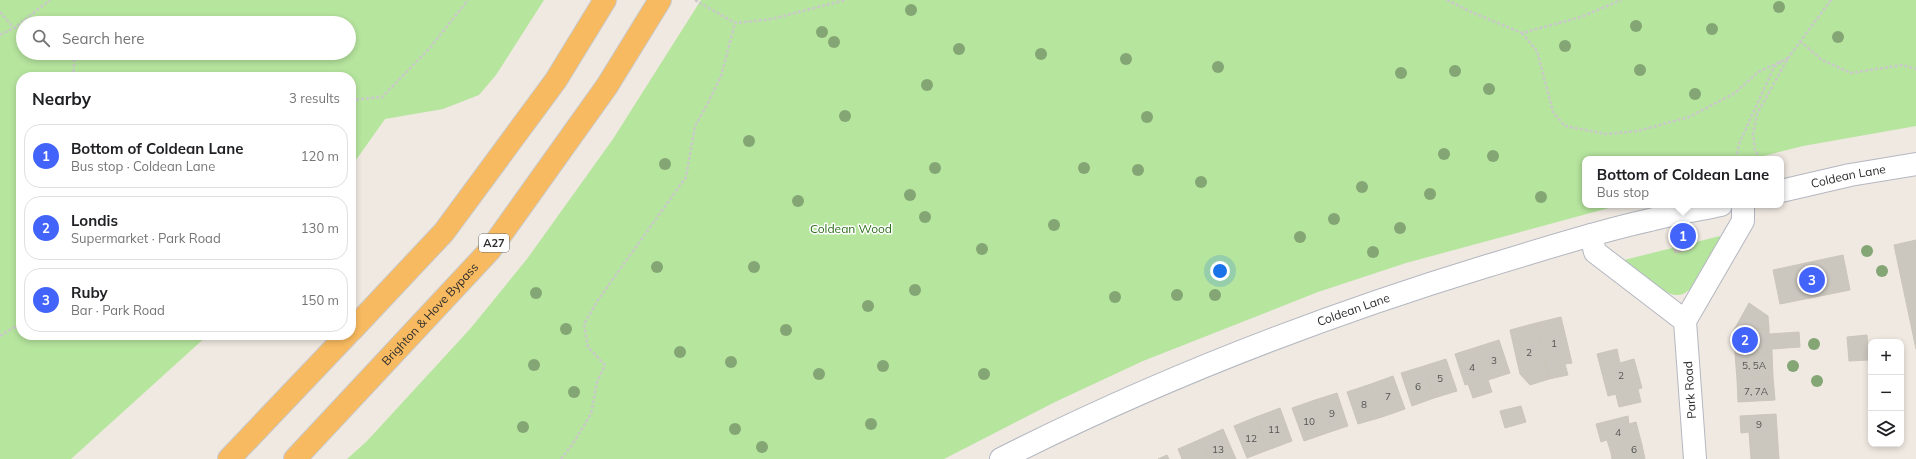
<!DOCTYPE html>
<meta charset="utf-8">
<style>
body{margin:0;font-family:Mulish,sans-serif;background:#f6f6f6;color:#202124}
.controls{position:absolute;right:12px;bottom:12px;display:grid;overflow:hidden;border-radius:8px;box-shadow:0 2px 6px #0003}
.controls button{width:36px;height:36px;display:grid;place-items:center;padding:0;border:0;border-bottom:1px solid #e0e0e0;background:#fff;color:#202124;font:20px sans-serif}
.you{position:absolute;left:1220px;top:271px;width:14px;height:14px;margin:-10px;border:3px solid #fff;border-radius:50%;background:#1a73e8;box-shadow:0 0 0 6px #1a73e833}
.badge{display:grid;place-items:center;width:26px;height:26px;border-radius:50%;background:#4264fb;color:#fff;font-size:13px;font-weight:700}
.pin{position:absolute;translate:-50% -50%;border:2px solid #fff;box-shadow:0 1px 4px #0006}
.popup{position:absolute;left:1582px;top:156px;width:202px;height:52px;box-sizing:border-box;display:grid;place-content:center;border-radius:8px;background:#fff;filter:drop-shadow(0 1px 3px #0005);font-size:13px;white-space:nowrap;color:#757577}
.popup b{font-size:15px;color:#202124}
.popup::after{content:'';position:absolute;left:50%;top:100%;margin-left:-8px;border:8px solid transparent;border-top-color:#fff}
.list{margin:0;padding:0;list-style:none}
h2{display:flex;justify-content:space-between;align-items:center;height:52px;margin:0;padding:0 16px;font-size:17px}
h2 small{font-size:13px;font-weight:400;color:#757577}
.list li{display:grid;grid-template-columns:26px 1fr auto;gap:12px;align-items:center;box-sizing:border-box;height:64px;margin:0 8px 8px;padding:0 8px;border:1px solid #e0e0e0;border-radius:16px}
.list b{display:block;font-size:15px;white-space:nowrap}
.list p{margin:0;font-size:13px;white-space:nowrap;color:#757577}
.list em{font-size:13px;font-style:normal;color:#757577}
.icon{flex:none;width:22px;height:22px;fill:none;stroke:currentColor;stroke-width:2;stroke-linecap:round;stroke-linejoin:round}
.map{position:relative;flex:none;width:1916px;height:459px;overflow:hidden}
.search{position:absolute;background:#fff;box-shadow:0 2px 6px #0003;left:16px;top:16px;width:340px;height:44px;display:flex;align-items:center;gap:10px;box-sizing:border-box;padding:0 14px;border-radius:22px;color:#757577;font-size:15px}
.panel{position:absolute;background:#fff;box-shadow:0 2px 6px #0003;left:16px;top:72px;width:340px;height:268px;border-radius:16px}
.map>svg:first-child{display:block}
.green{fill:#b6e59e;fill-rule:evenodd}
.building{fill:#cbc7bf;stroke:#cbc5ba}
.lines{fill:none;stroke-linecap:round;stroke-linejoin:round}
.minor-casing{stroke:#b4b7c1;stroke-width:24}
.tertiary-casing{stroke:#b4b7c1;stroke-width:24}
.trunk-casing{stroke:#c9c9c9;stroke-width:24}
.path{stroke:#c9c9c9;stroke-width:2.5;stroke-dasharray:3 2;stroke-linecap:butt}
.minor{stroke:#fff;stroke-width:22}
.tertiary{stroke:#fff;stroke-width:22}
.trunk{stroke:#f8ba60;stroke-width:22}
.tree{fill:#84a574}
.labels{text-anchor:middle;stroke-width:3;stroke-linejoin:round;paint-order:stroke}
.number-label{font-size:10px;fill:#555452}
.shield{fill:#fff;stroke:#6d6d6d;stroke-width:1}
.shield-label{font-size:11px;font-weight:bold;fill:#2e2e2e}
.street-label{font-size:12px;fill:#2e2e2e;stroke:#fff}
.park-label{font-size:12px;fill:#2c6e1b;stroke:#fff}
</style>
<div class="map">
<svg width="1916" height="459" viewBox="0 0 1916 459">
<rect width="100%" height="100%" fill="#efe9e1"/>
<path class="green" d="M 0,0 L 544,0 L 496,75 L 479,95 L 443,109 L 385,119 L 351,167 L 351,77 L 21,77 L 21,335 L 208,335 L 71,459 L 0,459 ZM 23,23 L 349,23 L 349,53 L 23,53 Z
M 701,0 L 1916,0 L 1916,126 L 1803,146 L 1752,159 L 1585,159 L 1585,205 L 1620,205 L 1406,263 L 1318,292 L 1143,361 L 1055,402 L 944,459 L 347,459 L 367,441 L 470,329 L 527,259 L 613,139 Z
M 1724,235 L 1694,286 C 1689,290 1684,295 1678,295 C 1663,296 1636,269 1624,260 Z"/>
<path class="building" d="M 1916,240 L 1916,349 L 1894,245 Z
M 1691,243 L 1692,249 L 1675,253 L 1673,247 Z
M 1843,255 L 1850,290 L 1780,304 L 1773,270 Z
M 1749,303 L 1768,316 L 1769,328 L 1734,330 Z
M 1561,317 L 1572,363 L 1565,364 L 1568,375 L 1549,379 L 1536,323 Z
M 1536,323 L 1549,379 L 1530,385 L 1520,374 L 1510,330 Z
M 1769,328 L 1769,334 L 1799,332 L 1800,347 L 1772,349 L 1772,352 L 1735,354 L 1734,330 Z
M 1867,335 L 1869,360 L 1849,361 L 1847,337 Z
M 1499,340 L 1510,373 L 1488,380 L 1477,347 Z
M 1477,347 L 1492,392 L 1473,398 L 1468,384 L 1465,385 L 1455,354 Z
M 1617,349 L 1620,363 L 1634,359 L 1642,388 L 1608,396 L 1597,354 Z
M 1772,352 L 1773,377 L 1737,379 L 1735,354 Z
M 1446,359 L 1457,391 L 1434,398 L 1424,366 Z
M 1424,366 L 1434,398 L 1412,406 L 1401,373 Z
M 1393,376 L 1405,409 L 1382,417 L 1371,384 Z
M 1773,377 L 1775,400 L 1738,402 L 1737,379 Z
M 1371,384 L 1382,417 L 1358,424 L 1347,392 Z
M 1638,389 L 1641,402 L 1619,407 L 1616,395 Z
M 1337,393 L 1348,426 L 1327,433 L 1315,400 Z
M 1315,400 L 1327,433 L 1304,441 L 1292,408 Z
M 1521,406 L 1526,422 L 1505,428 L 1500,411 Z
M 1280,408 L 1292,441 L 1268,450 L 1256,417 Z
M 1776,414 L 1778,444 L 1750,446 L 1749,432 L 1741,433 L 1740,416 Z
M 1628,416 L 1629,424 L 1636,422 L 1642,445 L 1611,453 L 1607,440 L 1601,442 L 1596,424 Z
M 1256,417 L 1268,450 L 1247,458 L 1234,426 Z
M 1223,429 L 1236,459 L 1209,459 L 1201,439 Z
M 1201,439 L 1209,459 L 1182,459 L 1178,449 Z
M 1778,444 L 1779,459 L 1751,459 L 1750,446 Z
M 1642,445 L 1645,459 L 1612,459 L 1611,453 Z
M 1167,455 L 1169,459 L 1158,459 Z"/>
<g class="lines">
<defs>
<path id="minor" d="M 1591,235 L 1595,252 L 1685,321
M 1695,459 L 1685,321 L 1743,221 L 1743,205"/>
<g id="tertiary">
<path id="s1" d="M 1781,191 L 1850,175 L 1916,164"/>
<path id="s2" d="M 1001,459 C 1157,380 1320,317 1487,266 C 1541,250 1595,232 1650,220 C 1673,214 1697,210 1721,205"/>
</g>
<g id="trunk">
<path d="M 351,331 L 444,232 L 556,80 L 605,0"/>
<path d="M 229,459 L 347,335"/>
<path id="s3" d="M 295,459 L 490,250 L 607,86 L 660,0"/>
</g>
</defs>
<use href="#minor" class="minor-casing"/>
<use href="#tertiary" class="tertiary-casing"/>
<use href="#trunk" class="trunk-casing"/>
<path class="path" d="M 695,0 L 735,23 L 772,19 L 845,0
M 1447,0 L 1471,12 L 1522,33 L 1581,17 L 1621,0
M 0,12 L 14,28 L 50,0
M 1522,33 L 1537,51 L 1553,112 L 1565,126 L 1606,134 L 1638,131 L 1689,117 L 1735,93 L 1758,72 L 1788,58
M 0,35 L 14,28 L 23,28
M 1800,41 L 1822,60 L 1851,73 L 1902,65 L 1916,69
M 73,77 L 75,53
M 351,100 L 382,97 L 428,50 L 468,0
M 1736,159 L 1739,144 L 1774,67 L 1781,62
M 1760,159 L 1755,150 L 1753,134 L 1757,114 L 1788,58 L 1831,0
M 0,336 L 21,323
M 561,459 L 572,445 L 591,414 L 597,382 L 605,365 L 588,347 L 584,324 L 598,300 L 686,177 L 695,126 L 707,105 L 721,76 L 735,23"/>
<use href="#minor" class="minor"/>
<use href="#tertiary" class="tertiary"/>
<use href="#trunk" class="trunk"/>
</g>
<g class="tree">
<circle cx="1779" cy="7" r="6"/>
<circle cx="911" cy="10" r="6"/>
<circle cx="1636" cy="26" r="6"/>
<circle cx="1712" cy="29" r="6"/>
<circle cx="822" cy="32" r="6"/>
<circle cx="1838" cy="37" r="6"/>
<circle cx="834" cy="42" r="6"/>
<circle cx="1565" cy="46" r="6"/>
<circle cx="959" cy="49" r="6"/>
<circle cx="1041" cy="54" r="6"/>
<circle cx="1126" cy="59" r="6"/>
<circle cx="1218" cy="67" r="6"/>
<circle cx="1640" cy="70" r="6"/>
<circle cx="1455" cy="71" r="6"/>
<circle cx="1401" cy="73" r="6"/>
<circle cx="927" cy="85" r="6"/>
<circle cx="1489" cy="89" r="6"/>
<circle cx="1695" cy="94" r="6"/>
<circle cx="845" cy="116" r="6"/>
<circle cx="1147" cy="117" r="6"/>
<circle cx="749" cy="141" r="6"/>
<circle cx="1444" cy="154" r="6"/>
<circle cx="1493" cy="156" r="6"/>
<circle cx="665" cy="164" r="6"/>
<circle cx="935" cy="168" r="6"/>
<circle cx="1084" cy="168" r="6"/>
<circle cx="1138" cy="170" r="6"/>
<circle cx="1201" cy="182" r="6"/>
<circle cx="1362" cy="187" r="6"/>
<circle cx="1430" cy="194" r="6"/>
<circle cx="910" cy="195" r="6"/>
<circle cx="1541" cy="197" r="6"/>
<circle cx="798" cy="201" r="6"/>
<circle cx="925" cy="217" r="6"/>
<circle cx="1334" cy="219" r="6"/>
<circle cx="1054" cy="225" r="6"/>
<circle cx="1400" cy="228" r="6"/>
<circle cx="1300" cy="237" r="6"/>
<circle cx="982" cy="249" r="6"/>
<circle cx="1867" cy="251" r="6"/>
<circle cx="1373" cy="252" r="6"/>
<circle cx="657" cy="267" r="6"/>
<circle cx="754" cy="267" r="6"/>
<circle cx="1882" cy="271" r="6"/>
<circle cx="915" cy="290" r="6"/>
<circle cx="536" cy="293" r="6"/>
<circle cx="1177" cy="295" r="6"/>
<circle cx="1215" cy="295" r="6"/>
<circle cx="1115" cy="297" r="6"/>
<circle cx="868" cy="306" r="6"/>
<circle cx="566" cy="329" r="6"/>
<circle cx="786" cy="330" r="6"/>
<circle cx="1814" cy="344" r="6"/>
<circle cx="680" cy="352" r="6"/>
<circle cx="731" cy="362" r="6"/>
<circle cx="534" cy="365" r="6"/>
<circle cx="883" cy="366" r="6"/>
<circle cx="1793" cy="366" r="6"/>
<circle cx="819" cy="374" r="6"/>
<circle cx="984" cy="374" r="6"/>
<circle cx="1817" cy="381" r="6"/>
<circle cx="574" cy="392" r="6"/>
<circle cx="871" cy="424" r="6"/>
<circle cx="523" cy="427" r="6"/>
<circle cx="735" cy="429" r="6"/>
<circle cx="762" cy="447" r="6"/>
</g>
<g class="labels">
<g class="number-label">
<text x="1554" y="347">1</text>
<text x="1529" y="356">2</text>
<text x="1494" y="364">3</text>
<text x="1754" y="369">5, 5A</text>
<text x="1472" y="371">4</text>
<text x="1621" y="379">2</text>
<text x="1440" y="382">5</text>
<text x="1418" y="390">6</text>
<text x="1756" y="395">7, 7A</text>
<text x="1388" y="400">7</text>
<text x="1364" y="408">8</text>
<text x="1332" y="417">9</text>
<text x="1309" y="425">10</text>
<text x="1759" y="428">9</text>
<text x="1274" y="433">11</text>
<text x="1618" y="436">4</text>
<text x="1251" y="442">12</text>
<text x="1218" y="453">13</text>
<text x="1634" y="453">6</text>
</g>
<rect class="shield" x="479" y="234" width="30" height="18" rx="3"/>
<g class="shield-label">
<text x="494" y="247">A27</text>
</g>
<g class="street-label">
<text dy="4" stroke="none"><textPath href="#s1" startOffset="69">Coldean Lane</textPath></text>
<text dy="4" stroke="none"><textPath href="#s2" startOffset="383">Coldean Lane</textPath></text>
<text dy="4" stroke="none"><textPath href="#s3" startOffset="198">Brighton &amp; Hove Bypass</textPath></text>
<text transform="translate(1690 390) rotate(-94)" y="4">Park Road</text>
</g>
<g class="park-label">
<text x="851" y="233">Coldean Wood</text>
</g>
</g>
</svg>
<div class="controls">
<button>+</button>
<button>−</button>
<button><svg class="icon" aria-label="layers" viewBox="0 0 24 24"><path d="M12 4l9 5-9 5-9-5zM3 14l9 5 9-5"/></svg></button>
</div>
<div class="you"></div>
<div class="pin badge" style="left:1683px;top:236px">1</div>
<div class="popup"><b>Bottom of Coldean Lane</b>Bus stop</div>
<div class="pin badge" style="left:1745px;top:340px">2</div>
<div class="pin badge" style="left:1812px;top:280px">3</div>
<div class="search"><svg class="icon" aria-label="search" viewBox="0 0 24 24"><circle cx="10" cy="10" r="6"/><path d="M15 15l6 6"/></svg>Search here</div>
<section class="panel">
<h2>Nearby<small>3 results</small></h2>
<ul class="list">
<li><span class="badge">1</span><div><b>Bottom of Coldean Lane</b><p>Bus stop · Coldean Lane</p></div><em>120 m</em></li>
<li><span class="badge">2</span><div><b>Londis</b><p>Supermarket · Park Road</p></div><em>130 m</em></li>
<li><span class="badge">3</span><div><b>Ruby</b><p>Bar · Park Road</p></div><em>150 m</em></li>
</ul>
</section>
</div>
